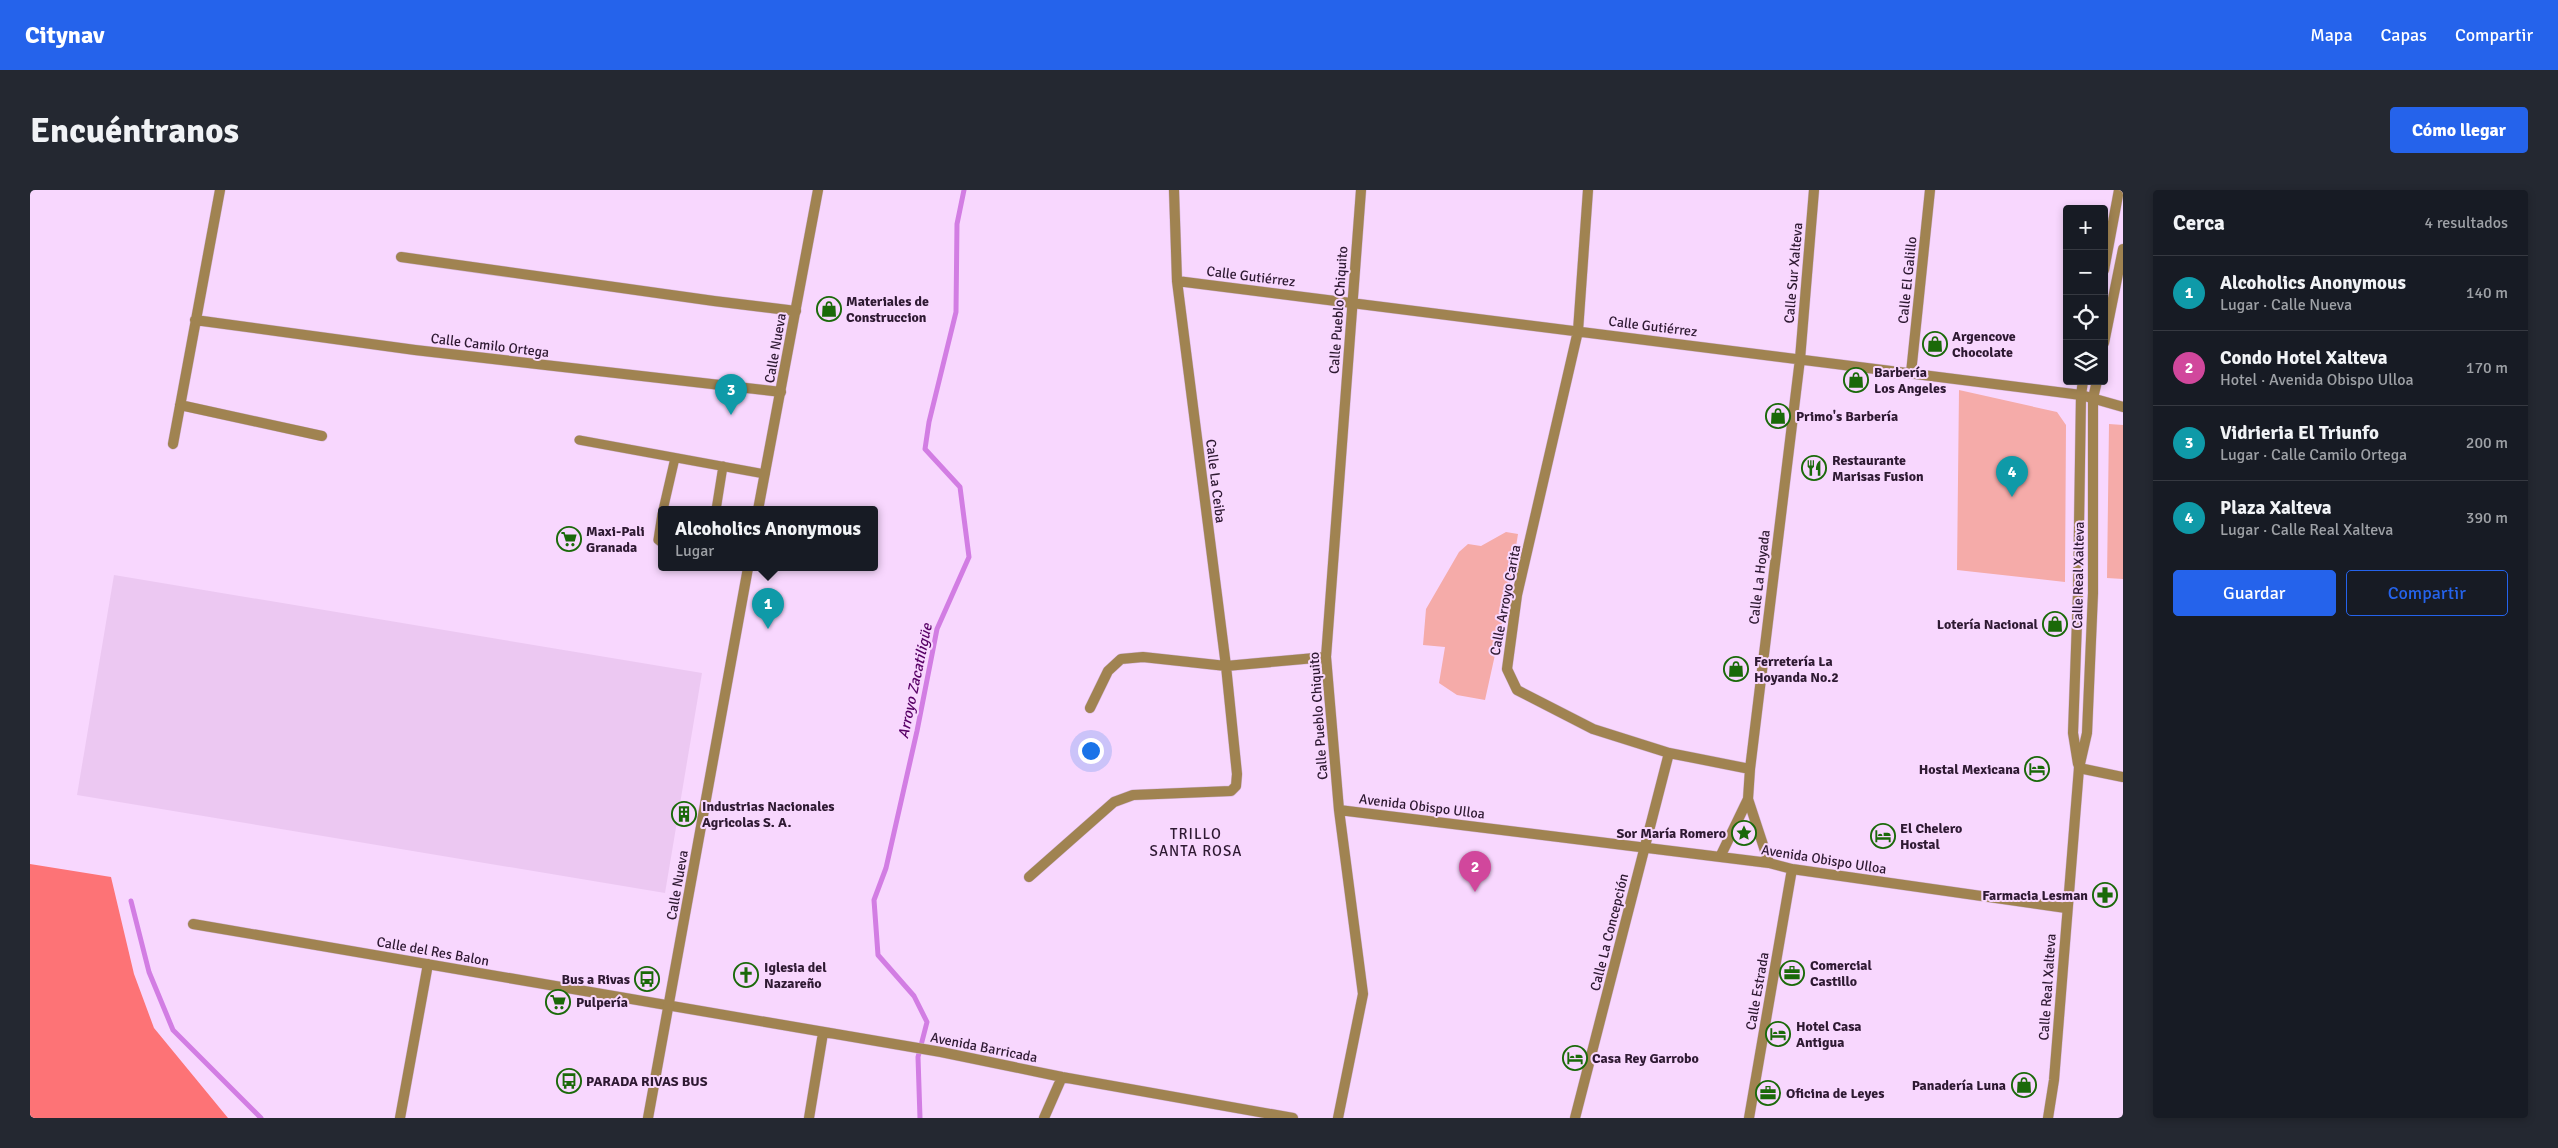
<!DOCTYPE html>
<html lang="es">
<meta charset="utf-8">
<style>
body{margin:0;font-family:Signika,sans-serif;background:#242831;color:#f1f3f6}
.controls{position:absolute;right:15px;top:15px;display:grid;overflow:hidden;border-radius:5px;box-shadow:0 2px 8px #0003}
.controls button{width:45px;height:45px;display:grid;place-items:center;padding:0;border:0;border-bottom:1px solid #363941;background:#171b24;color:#f1f3f6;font:25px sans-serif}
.you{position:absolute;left:1060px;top:560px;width:18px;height:18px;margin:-12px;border:4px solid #fff;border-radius:50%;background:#1a73e8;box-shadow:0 0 0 8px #1a73e833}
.badge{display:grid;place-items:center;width:32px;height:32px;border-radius:50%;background:#2563eb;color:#fff;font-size:16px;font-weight:700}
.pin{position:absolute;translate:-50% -41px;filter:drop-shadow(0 1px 2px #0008)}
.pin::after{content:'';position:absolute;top:26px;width:18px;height:15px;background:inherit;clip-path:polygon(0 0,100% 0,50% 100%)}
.popup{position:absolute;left:628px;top:316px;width:220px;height:65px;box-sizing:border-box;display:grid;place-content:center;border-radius:5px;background:#171b24;filter:drop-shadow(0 1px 4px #0005);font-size:16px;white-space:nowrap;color:#9ea1a6}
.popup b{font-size:19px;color:#f1f3f6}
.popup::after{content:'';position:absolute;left:50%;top:100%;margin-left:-10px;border:10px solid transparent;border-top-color:#171b24}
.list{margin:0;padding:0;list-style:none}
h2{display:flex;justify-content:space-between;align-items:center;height:65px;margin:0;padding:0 20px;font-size:21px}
h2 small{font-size:16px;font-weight:400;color:#9ea1a6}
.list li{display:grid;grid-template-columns:32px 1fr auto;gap:15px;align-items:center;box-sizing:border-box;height:75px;padding:0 20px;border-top:1px solid #363941}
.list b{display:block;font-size:19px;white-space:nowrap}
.list p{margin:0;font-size:16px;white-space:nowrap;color:#9ea1a6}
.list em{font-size:16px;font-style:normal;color:#9ea1a6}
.actions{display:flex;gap:10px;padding:15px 20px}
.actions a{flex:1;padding:11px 0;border:1px solid #2563eb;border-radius:5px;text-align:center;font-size:18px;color:#2563eb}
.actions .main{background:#2563eb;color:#fff}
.icon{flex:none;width:28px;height:28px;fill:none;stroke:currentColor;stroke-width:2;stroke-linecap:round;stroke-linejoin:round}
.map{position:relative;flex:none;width:2093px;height:928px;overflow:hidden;border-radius:5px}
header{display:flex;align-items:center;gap:30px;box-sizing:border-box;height:70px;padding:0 25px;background:#2563eb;color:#fff}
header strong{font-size:24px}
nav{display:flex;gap:28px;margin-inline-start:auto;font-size:18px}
.intro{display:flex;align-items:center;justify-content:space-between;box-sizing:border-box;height:120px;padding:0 30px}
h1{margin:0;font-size:35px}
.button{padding:12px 22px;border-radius:5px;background:#2563eb;color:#fff;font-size:18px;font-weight:700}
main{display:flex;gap:30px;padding:0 30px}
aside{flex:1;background:#171b24;border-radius:5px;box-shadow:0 2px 8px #0003}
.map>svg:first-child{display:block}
.built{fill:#ecc8f2}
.green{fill:#f5aba9}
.forest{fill:#fd7376}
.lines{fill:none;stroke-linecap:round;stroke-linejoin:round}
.stream{stroke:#d27de3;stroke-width:5}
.service-casing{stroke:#d4b5d9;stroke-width:10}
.minor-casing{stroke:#d4b5d9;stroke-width:11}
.tertiary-casing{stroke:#d4b5d9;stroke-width:11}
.service{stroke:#a08351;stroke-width:9}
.minor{stroke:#a08351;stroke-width:10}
.tertiary{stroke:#a08351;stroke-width:10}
.labels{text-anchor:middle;stroke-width:4;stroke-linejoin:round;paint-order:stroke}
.street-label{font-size:14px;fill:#2e1932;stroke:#f8d7fe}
.poi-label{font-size:14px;font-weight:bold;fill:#2e1932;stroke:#f8d7fe;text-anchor:start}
.water-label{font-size:15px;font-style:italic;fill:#580166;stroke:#f8d7fe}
.neighbourhood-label{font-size:15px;letter-spacing:1px;fill:#2e1932;stroke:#f8d7fe}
</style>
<header>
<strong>Citynav</strong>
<nav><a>Mapa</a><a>Capas</a><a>Compartir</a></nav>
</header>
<div class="intro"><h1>Encuéntranos</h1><a class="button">Cómo llegar</a></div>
<main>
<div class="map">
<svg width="2093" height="928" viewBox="0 0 2093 928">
<rect width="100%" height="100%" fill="#f8d7fe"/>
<path class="built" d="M 84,385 L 672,483 L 635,703 L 47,605 Z"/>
<path class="green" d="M 1929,200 L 2027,222 L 2036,235 L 2035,392 L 1927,380 Z
M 2079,234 L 2093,235 L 2093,389 L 2077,388 Z
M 1476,342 L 1488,344 L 1478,406 L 1455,510 L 1427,505 L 1409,493 L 1415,457 L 1393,455 L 1396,419 L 1429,362 L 1438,354 L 1451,356 Z"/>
<path class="forest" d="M 0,674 L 81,687 L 104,784 L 124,838 L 198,928 L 0,928 Z"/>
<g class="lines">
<path class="stream" d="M 101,711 L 119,782 L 143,840 L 231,928
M 890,928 L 888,867 L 897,832 L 884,806 L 848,765 L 844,710 L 856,678 L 887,541 L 907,439 L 939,367 L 930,297 L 895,259 L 899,232 L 926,122 L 927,34 L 934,0"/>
<defs>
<path id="service" d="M 549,250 L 735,284
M 633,320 L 645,268
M 686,320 L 693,276
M 632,324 L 628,350 L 632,353"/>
<path id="minor" d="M 1558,0 L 1548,141 L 1487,405 L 1477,479 L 1487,500 L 1563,539 L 1639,563 L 1720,579
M 371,67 L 684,111 L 766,121
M 1147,91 L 2051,205 L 2093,217
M 165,130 L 385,160 L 751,202
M 1881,183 L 1900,0
M 150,215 L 292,246
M 143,254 L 190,0
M 1060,518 L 1078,481 L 1091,469 L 1113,467 L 1196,476 L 1296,467
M 2049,578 L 2093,587
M 1718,609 L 1739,673
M 1309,620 L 1739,673 L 1762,679 L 2036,718
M 1690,667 L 1718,609 L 1720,579 L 1770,169 L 1784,0
M 999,687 L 1084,612 L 1103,605 L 1201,601 L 1206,596 L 1207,584 L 1196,476 L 1147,91 L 1144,0
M 163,734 L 911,862 L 1032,887 L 1263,928
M 370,928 L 398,774
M 779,928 L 793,843
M 1014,928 L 1032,887
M 1308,928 L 1333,804 L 1309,620 L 1296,467 L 1331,0
M 1545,928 L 1639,563
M 1719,928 L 1762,679"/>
<path id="tertiary" d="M 2074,80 L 2089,0
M 2074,153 L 2093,59
M 728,320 L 788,0
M 2048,574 L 2043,543 L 2048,403 L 2051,205 L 2053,191
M 618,928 L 718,378
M 2018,928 L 2024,890 L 2049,578 L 2057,543 L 2063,403 L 2063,208 L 2067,191"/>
</defs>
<use href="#service" class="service-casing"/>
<use href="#minor" class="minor-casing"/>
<use href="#tertiary" class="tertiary-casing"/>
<use href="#service" class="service"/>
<use href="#minor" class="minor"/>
<use href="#tertiary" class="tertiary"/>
</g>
<defs>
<symbol id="shop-ring" viewBox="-11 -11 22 22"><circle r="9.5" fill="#f8d7fe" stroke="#1a6909" stroke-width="1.5"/><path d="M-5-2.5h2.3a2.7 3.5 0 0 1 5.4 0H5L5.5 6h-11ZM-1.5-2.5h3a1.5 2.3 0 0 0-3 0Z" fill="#1a6909"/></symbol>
<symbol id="restaurant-ring" viewBox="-11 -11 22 22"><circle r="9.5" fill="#f8d7fe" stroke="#1a6909" stroke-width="1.5"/><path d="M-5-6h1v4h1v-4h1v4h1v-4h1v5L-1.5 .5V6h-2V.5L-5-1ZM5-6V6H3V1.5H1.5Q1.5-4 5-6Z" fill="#1a6909"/></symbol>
<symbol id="supermarket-ring" viewBox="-11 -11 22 22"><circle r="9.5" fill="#f8d7fe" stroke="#1a6909" stroke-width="1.5"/><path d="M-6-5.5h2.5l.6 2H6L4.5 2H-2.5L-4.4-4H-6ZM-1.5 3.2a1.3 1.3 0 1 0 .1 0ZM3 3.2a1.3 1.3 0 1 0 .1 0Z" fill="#1a6909"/></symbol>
<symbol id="hotel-ring" viewBox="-11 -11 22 22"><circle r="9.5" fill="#f8d7fe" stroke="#1a6909" stroke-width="1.5"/><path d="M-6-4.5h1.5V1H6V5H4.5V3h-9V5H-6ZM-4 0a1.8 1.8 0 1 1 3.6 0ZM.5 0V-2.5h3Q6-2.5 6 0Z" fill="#1a6909"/></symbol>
<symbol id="building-ring" viewBox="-11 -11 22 22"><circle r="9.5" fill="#f8d7fe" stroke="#1a6909" stroke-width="1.5"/><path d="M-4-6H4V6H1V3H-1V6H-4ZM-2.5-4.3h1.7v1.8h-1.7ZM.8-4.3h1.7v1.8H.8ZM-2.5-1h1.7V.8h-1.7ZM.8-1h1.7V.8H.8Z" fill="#1a6909"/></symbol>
<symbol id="sight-ring" viewBox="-11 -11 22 22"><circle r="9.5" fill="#f8d7fe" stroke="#1a6909" stroke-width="1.5"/><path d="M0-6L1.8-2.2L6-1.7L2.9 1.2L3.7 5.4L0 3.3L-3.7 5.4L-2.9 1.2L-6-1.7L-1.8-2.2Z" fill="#1a6909"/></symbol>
<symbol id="pharmacy-ring" viewBox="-11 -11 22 22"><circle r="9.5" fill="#f8d7fe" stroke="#1a6909" stroke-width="1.5"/><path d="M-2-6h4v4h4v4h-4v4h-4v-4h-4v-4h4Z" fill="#1a6909"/></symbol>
<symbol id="office-ring" viewBox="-11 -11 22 22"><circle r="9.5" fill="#f8d7fe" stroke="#1a6909" stroke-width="1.5"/><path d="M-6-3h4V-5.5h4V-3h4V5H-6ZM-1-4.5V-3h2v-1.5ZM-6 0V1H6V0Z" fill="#1a6909"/></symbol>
<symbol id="church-ring" viewBox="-11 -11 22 22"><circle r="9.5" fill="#f8d7fe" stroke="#1a6909" stroke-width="1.5"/><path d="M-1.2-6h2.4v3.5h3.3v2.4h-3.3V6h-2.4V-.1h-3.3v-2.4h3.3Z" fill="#1a6909"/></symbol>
<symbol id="bus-ring" viewBox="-11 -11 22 22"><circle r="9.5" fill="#f8d7fe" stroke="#1a6909" stroke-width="1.5"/><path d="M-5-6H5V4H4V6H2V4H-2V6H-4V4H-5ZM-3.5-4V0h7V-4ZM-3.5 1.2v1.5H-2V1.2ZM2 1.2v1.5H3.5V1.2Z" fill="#1a6909"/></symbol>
</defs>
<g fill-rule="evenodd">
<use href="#shop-ring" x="785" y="105" width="28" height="28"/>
<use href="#shop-ring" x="1891" y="140" width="28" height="28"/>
<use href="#shop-ring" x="1812" y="176" width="28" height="28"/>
<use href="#shop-ring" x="1734" y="212" width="28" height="28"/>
<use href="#restaurant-ring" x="1770" y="264" width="28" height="28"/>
<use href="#supermarket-ring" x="525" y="335" width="28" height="28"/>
<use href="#shop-ring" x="2011" y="420" width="28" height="28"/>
<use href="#shop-ring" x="1692" y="465" width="28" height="28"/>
<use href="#hotel-ring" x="1993" y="565" width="28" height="28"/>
<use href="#building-ring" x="640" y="610" width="28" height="28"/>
<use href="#sight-ring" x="1700" y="629" width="28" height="28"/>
<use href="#hotel-ring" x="1839" y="632" width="28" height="28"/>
<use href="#pharmacy-ring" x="2061" y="691" width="28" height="28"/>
<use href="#office-ring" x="1748" y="769" width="28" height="28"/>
<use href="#church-ring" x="702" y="771" width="28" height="28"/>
<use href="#bus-ring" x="603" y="775" width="28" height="28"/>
<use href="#supermarket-ring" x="514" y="798" width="28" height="28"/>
<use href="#hotel-ring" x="1734" y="830" width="28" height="28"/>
<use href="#hotel-ring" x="1531" y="854" width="28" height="28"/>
<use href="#bus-ring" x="525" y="877" width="28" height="28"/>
<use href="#shop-ring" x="1980" y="881" width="28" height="28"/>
<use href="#office-ring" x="1724" y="889" width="28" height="28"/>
</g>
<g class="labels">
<g class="street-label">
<text transform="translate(1763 83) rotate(-85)" y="5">Calle Sur Xalteva</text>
<text transform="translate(1221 86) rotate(7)" y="5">Calle Gutiérrez</text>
<text transform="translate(1877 90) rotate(-84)" y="5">Calle El Galillo</text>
<text transform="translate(1308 120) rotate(-86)" y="5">Calle Pueblo Chiquito</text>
<text transform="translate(1623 136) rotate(7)" y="5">Calle Gutiérrez</text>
<text transform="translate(460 155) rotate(7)" y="5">Calle Camilo Ortega</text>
<text transform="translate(745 158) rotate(-80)" y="5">Calle Nueva</text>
<text transform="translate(1186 291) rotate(83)" y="5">Calle La Ceiba</text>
<text transform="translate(2048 385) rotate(-89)" y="5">Calle Real Xalteva</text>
<text transform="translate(1729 387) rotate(-83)" y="5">Calle La Hoyada</text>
<text transform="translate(1475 410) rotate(-79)" y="5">Calle Arroyo Carita</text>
<text transform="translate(1288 526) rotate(-94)" y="5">Calle Pueblo Chiquito</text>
<text transform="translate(1392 616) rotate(7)" y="5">Avenida Obispo Ulloa</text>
<text transform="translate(1794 669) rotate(9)" y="5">Avenida Obispo Ulloa</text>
<text transform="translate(647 695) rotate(-80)" y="5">Calle Nueva</text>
<text transform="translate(1579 742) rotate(-76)" y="5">Calle La Concepción</text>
<text transform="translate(403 761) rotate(10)" y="5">Calle del Res Balon</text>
<text transform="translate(2017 797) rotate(-86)" y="5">Calle Real Xalteva</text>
<text transform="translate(1727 801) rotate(-80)" y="5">Calle Estrada</text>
<text transform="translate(954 857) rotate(11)" y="5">Avenida Barricada</text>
</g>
<g class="poi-label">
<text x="816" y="116">Materiales de<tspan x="816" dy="16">Construccion</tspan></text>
<text x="1922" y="151">Argencove<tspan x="1922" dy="16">Chocolate</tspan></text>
<text x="1844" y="187">Barbería<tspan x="1844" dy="16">Los Angeles</tspan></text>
<text x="1766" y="231">Primo's Barbería</text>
<text x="1802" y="275">Restaurante<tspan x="1802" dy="16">Marisas Fusion</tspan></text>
<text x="556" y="346">Maxi-Pali<tspan x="556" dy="16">Granada</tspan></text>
<text x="2008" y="439" text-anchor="end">Lotería Nacional</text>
<text x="1724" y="476">Ferretería La<tspan x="1724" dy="16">Hoyanda No.2</tspan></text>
<text x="1990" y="584" text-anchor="end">Hostal Mexicana</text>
<text x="672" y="621">Industrias Nacionales<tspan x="672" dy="16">Agricolas S. A.</tspan></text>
<text x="1870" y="643">El Chelero<tspan x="1870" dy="16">Hostal</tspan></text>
<text x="1696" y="648" text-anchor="end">Sor María Romero</text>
<text x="2058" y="710" text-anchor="end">Farmacia Lesman</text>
<text x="1780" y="780">Comercial<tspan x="1780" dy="16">Castillo</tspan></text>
<text x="734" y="782">Iglesia del<tspan x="734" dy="16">Nazareño</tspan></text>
<text x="600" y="794" text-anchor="end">Bus a Rivas</text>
<text x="546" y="817">Pulpería</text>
<text x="1766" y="841">Hotel Casa<tspan x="1766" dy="16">Antigua</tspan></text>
<text x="1562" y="873">Casa Rey Garrobo</text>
<text x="556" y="896">PARADA RIVAS BUS</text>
<text x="1976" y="900" text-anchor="end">Panadería Luna</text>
<text x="1756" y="908">Oficina de Leyes</text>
</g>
<g class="water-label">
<text transform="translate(885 491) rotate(-78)" y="5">Arroyo Zacatiligüe</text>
</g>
<g class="neighbourhood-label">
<text x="1166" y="649">TRILLO<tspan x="1166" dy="17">SANTA ROSA</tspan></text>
</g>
</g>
</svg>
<div class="controls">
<button>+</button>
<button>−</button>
<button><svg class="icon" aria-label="locate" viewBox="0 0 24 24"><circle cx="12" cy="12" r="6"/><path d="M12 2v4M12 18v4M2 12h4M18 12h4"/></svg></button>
<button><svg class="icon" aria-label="layers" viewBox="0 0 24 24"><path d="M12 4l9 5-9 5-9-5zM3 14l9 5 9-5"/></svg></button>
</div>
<div class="you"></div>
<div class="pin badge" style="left:738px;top:439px;background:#0f9aa8">1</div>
<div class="popup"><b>Alcoholics Anonymous</b>Lugar</div>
<div class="pin badge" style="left:1445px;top:702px;background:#d1479c">2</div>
<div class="pin badge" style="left:701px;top:225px;background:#0f9aa8">3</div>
<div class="pin badge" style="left:1982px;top:307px;background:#0f9aa8">4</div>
</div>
<aside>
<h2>Cerca<small>4 resultados</small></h2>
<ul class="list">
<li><span class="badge" style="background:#0f9aa8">1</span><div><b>Alcoholics Anonymous</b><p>Lugar · Calle Nueva</p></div><em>140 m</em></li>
<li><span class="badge" style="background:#d1479c">2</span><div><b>Condo Hotel Xalteva</b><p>Hotel · Avenida Obispo Ulloa</p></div><em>170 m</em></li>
<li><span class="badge" style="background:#0f9aa8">3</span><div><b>Vidrieria El Triunfo</b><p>Lugar · Calle Camilo Ortega</p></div><em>200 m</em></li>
<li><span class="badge" style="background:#0f9aa8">4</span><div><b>Plaza Xalteva</b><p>Lugar · Calle Real Xalteva</p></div><em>390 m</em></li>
</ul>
<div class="actions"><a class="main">Guardar</a><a>Compartir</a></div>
</aside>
</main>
